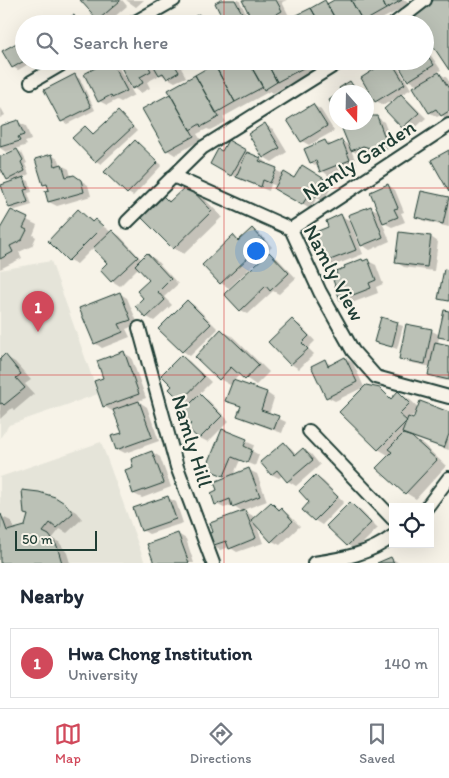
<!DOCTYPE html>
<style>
body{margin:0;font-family:Itim,sans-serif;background:#f6f6f7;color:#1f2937}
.controls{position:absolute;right:15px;bottom:15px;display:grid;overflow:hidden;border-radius:0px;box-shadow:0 5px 20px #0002}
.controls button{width:45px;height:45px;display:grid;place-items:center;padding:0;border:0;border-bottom:1px solid #e0e1e3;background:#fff;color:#1f2937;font:25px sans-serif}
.compass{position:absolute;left:329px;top:85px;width:45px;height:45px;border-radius:50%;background:#fff;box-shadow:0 5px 20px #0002;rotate:160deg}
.scale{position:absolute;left:15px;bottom:12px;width:82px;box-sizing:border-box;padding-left:5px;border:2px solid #1f3d34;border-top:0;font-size:14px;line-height:18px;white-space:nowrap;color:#1f3d34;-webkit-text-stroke:4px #f7f3e8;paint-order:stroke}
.you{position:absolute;left:255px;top:250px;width:18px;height:18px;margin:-12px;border:4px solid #fff;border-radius:50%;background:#1a73e8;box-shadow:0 0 0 8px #1a73e833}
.badge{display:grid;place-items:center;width:32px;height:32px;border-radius:50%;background:#d1495b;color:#fff;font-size:16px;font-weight:700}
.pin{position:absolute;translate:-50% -41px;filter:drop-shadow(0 1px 2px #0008)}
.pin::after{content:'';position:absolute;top:26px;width:18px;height:15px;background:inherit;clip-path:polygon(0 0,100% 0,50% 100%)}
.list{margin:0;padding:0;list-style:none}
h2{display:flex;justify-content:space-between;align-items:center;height:65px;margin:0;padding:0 20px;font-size:21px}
h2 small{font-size:16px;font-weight:400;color:#747a83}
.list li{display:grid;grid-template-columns:32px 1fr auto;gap:15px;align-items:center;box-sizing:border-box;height:70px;margin:0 10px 10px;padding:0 10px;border:1px solid #e0e1e3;border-radius:0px}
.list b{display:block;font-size:19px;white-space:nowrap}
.list p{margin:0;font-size:16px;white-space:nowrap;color:#747a83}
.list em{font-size:16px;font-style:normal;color:#747a83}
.icon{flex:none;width:28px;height:28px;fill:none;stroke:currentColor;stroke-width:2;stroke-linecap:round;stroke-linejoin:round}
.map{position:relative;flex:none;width:449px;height:563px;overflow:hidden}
.search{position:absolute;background:#fff;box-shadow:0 5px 20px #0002;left:15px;right:15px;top:15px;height:55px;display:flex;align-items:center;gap:12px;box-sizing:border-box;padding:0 18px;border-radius:28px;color:#747a83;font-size:19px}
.sheet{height:145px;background:#fff}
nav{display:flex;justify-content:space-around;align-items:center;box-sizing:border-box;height:70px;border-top:1px solid #e0e1e3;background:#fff;font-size:14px;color:#747a83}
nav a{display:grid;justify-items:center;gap:2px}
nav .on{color:#d1495b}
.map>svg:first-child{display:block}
.built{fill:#e5e4d9}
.shadow{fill:#0003;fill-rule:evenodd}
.building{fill:#bbc1b6;stroke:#1f3d34}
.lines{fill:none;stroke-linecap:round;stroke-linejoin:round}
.minor-casing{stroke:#1f3d34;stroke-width:16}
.minor{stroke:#f7f3e8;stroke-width:12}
.grid{fill:none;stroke:#d62828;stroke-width:1;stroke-opacity:0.55}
.labels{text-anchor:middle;stroke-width:4.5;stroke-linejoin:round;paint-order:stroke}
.street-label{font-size:21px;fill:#1f3d34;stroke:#f7f3e8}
</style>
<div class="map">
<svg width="449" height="563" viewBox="0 0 449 563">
<rect width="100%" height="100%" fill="#f7f3e8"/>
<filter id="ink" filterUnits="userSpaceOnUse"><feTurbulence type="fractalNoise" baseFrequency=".02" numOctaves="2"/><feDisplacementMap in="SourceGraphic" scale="10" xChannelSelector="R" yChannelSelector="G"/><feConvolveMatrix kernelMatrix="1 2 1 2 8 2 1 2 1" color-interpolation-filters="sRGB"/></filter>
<g filter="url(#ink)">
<path class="built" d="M 51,261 L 98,394 L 9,425 L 0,438 L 0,270 Z
M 101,442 L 145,563 L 0,563 L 0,477 Z"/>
<path class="shadow" d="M 81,0 L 122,0 L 127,6 L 106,24 L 98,19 Z
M 126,0 L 144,0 L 136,7 Z
M 224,0 L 239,0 L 252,24 L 227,24 Z
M 243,0 L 287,0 L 282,2 L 289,16 L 274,24 L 256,24 Z
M 337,0 L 406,0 L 409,5 L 372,24 L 290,24 L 325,1 L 330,4 Z
M 199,16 L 207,20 L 209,24 L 183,24 Z
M 74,17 L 82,21 L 83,24 L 59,24 Z
M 24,41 L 24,61 L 34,61 L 18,70 L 13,67 Z
M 425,47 L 441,70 L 437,72 L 447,78 L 449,82 L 449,120 L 441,115 L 437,117 L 429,112 L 418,85 L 409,80 L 425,61 Z
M 110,61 L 118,66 L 134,95 L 121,102 L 117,100 L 107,105 L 99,101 Z
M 119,61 L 181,61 L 184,67 L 181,68 L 186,77 L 175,82 L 157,72 L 158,76 L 147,82 L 150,88 L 141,93 L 133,88 Z
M 228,61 L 234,65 L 236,68 L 249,61 L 307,61 L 312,71 L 273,93 L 270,91 L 223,117 L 226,122 L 210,130 L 207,129 L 197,134 L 201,140 L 175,155 L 167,150 L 144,109 L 216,67 Z
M 390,61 L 397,66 L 411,89 L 401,95 L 408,100 L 426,118 L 411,132 L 403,127 L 386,109 L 396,98 L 384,105 L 376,101 Z
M 75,76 L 80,79 L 95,110 L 67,124 L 62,121 Z
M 350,83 L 358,87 L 361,92 L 343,92 L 341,88 Z
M 366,101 L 371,108 L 366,111 Z
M 313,105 L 321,110 L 334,131 L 309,145 L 302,141 Z
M 0,106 L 5,115 L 0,118 Z
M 119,113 L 123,116 L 137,131 L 101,164 L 96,161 L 86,127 L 95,135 Z
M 377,117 L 384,122 L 392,143 L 387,150 L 381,153 L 372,150 L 360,155 L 351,150 L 357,164 L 329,176 L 311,162 L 325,141 L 332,145 L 342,141 L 350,146 L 366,122 Z
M 18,122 L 26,126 L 31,140 L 25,142 L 27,145 L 6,152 L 0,148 L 0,128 Z
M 265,125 L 273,129 L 287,152 L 272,162 L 264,157 Z
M 135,142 L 162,165 L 133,196 L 128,193 Z
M 229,142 L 268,163 L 267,166 L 295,180 L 303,167 L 333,185 L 323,201 L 317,198 L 310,209 L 276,188 L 277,186 L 271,184 L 269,191 L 239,179 L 212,163 L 222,153 Z
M 17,150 L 22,153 L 27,163 L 25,164 L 29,174 L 22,178 L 29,181 L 32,192 L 28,193 L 32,205 L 15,210 L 10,208 L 13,182 L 8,179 L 4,171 L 0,174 L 0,168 L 2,168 L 0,159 Z
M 52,155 L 59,160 L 61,165 L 69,169 L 71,177 L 74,176 L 88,185 L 91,196 L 57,206 L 49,202 L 50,191 L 49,187 L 44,184 Z
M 388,185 L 395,190 L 404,212 L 401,213 L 405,222 L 392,227 L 382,222 L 390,241 L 370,250 L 362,245 L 370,207 L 380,212 Z
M 187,187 L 198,192 L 222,217 L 184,254 L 173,248 L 163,197 L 172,202 Z
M 422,193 L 449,199 L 449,227 L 424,221 L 416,217 Z
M 79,211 L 94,222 L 96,221 L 111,232 L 112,231 L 120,236 L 142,260 L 147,255 L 155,259 L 178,284 L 164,297 L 172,305 L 154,321 L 147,317 L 145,298 L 150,280 L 139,267 L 120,286 L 112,281 L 102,270 L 109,263 L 94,247 L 77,264 L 69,260 L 49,241 Z
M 341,216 L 349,220 L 363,254 L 333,266 L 326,262 L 330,228 Z
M 27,220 L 37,225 L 33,235 L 36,237 L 32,246 L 19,252 L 22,258 L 0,269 L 0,230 Z
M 252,229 L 260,234 L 272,247 L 229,288 L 221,283 L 204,265 L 233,237 L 240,241 Z
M 431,237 L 438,242 L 434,271 L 404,267 L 396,262 Z
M 269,254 L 277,258 L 296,278 L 279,294 L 273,291 L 248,314 L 241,310 Z
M 362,260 L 365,262 L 368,261 L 376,265 L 383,284 L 376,287 L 378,293 L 349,304 L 341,299 Z
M 119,293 L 127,298 L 138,324 L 126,329 L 130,337 L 102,348 L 95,343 Z
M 188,301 L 195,306 L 218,329 L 190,356 L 183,351 Z
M 449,313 L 449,341 L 439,336 L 438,344 L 449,346 L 449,381 L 437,379 L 429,374 L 431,367 L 408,362 L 400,358 L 407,326 L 432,331 L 440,335 Z
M 382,319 L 403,326 L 397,349 L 376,341 Z
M 292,321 L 300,325 L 315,341 L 308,348 L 314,354 L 299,369 L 291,364 L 270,342 Z
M 221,331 L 232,336 L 269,372 L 256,385 L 240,374 L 230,385 L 220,379 Z
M 124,353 L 131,357 L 146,398 L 138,401 L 147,407 L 159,441 L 125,453 L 117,449 L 123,433 L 115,410 L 112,411 L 104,406 L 104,379 Z
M 0,355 L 3,358 L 5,356 L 15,362 L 31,380 L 25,384 L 34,394 L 15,410 L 12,408 L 0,419 Z
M 181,357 L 189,361 L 211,382 L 198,395 L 208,400 L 229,421 L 208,442 L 200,438 L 189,428 L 193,424 L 191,405 L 182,400 L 174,386 Z
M 345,358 L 353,363 L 364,387 L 335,401 L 327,397 L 324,361 L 332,365 Z
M 233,382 L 267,393 L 274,398 L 269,414 L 286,422 L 282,433 L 246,420 L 239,416 L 242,407 L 227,400 Z
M 379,390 L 393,399 L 398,393 L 409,399 L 419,408 L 449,413 L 449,450 L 413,438 L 413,439 L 423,444 L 446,466 L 416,499 L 406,493 L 378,468 L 390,456 L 378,449 ZM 418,411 L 414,421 L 409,419 Z
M 223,431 L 254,445 L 252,451 L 259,455 L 255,466 L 240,460 L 233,476 L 249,470 L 257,474 L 267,501 L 243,510 L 253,516 L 254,519 L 271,503 L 288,514 L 300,526 L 280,545 L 272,541 L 256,524 L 263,543 L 237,552 L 229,547 L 220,550 L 212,546 L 215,532 L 243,512 L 233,505 L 224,508 L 216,504 L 219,491 L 228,478 L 207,468 Z
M 284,444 L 291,448 L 297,455 L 303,450 L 311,454 L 320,465 L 296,486 L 288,481 L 283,475 L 279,478 L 271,474 Z
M 152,452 L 160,457 L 171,487 L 142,498 L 134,494 L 126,471 L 135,467 Z
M 315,476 L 323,481 L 344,502 L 322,525 L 314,520 L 311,502 Z
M 168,498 L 176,502 L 183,523 L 149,534 L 142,530 Z
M 54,499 L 76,512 L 82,519 L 67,533 L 60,529 L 52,539 L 59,542 L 67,553 L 70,563 L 0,563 L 0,516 L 11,521 L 15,530 L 26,527 L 29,516 L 25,514 Z
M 350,504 L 358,508 L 378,528 L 356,550 L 348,545 L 328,526 Z
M 178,534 L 186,539 L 194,563 L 155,563 Z
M 391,558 L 399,563 L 380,563 Z"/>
<path class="building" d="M 80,0 L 120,0 L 120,1 L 98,20 Z
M 221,0 L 235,0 L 248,24 L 225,24 L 215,3 Z
M 242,0 L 276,0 L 282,11 L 259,24 L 254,24 Z
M 325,0 L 327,4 L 338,24 L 320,24 L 311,8 Z
M 334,0 L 351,0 L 362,20 L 356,24 L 338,24 L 327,4 Z
M 351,0 L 382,0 L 386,9 L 363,22 Z
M 382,0 L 402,0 L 386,9 Z
M 434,0 L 449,0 L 449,70 L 425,34 L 425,24 L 419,24 L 413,15 Z
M 311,8 L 320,24 L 297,24 L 293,17 Z
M 199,14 L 204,24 L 181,24 Z
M 74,15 L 78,24 L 56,24 Z
M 24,39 L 24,61 L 12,68 L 2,51 Z
M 425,52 L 434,65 L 408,81 L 396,61 L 425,61 Z
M 108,61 L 111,61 L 127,91 L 112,98 L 111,95 L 98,102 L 84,74 Z
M 118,61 L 146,61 L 151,71 L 140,77 L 143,83 L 132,89 Z
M 151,61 L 176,61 L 174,64 L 179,72 L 167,79 L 163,73 L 159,75 Z
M 223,61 L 228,61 L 232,69 L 248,61 L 263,87 L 235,102 L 215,66 Z
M 248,61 L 266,61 L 277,82 L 264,90 Z
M 266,61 L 302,61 L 305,67 L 277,82 Z
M 387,61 L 391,61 L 405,84 L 375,102 L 361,78 Z
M 214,64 L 235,102 L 216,113 L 195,75 Z
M 439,72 L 449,89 L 449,111 L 441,116 L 436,109 L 429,113 L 413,87 Z
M 75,74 L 91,107 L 61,122 L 44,90 Z
M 195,75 L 219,117 L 201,127 L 200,124 L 190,130 L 168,90 Z
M 350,81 L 357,92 L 341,92 L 339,88 Z
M 170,94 L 194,136 L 166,151 L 142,109 Z
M 401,94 L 419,113 L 402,128 L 384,109 Z
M 336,95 L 336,113 L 329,100 Z
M 313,104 L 327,126 L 301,142 L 287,120 Z
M 118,111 L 133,127 L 95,162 L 72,138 L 85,126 L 93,134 Z
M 370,116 L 377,116 L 385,138 L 383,142 L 373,149 L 363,146 L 351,151 L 342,129 L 356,122 L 366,122 L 366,117 Z
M 18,120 L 24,135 L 18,137 L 20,141 L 0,147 L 0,126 Z
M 265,123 L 280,148 L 263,158 L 248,134 Z
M 135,140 L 158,162 L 127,194 L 104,172 Z
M 228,140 L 246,150 L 231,176 L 210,164 L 218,149 L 222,151 Z
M 325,140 L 328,146 L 342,140 L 350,160 L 320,172 L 316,161 L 310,163 L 304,149 Z
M 17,149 L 23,160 L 21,162 L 25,171 L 7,180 L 0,167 L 0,157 Z
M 449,150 L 449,192 L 431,160 Z
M 247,152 L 261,158 L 259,161 L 277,168 L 270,183 L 263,180 L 261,187 L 236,177 Z
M 52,154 L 55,166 L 62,164 L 66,177 L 74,175 L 81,180 L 84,192 L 48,202 L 45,191 L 49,190 L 47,184 L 43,185 L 35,159 Z
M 302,165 L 326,180 L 315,198 L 309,194 L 302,205 L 274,189 L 284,172 L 294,178 Z
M 24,177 L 28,189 L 24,190 L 28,202 L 9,208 L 1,185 Z
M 388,184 L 398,208 L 394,209 L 398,217 L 383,223 L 370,192 Z
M 187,185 L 212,211 L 173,249 L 140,216 L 162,195 L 169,202 Z
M 421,191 L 449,197 L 443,224 L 415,217 Z
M 371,206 L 383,237 L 361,246 L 348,215 Z
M 78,209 L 92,222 L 95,219 L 103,226 L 68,261 L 48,241 Z
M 11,210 L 28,218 L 23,228 L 27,230 L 22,240 L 10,246 L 13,252 L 0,259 L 0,229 Z
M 341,214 L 356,250 L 325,262 L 313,233 L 328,227 L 326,221 Z
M 252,228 L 265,242 L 220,284 L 202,265 L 233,235 L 238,241 Z
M 112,230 L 138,257 L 111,282 L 100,270 L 107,263 L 93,248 Z
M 399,232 L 431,236 L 427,267 L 395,263 Z
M 269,252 L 289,273 L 270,291 L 266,286 L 240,311 L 224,294 Z
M 147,253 L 171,279 L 158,292 L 165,300 L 146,318 L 135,306 L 143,298 L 137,291 L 149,280 L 135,265 Z
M 362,259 L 363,261 L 368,259 L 376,280 L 369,283 L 371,288 L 340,300 L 332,277 L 337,275 L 336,271 L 345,268 L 344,266 Z
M 444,269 L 449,270 L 449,301 L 438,299 Z
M 120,292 L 131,320 L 119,324 L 123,332 L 94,344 L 79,308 Z
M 187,300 L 211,324 L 182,352 L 158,329 Z
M 444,310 L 449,311 L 449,339 L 438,337 Z
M 381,317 L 398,322 L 392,347 L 374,342 Z
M 292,319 L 309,336 L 302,343 L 308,349 L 290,365 L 268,342 Z
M 406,324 L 432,329 L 425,364 L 399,359 Z
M 221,329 L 259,365 L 245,380 L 231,367 L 219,380 L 195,357 Z
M 435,342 L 449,345 L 449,380 L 428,375 Z
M 124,351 L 139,394 L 103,407 L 94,381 L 103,378 L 97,361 Z
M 5,354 L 21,374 L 16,378 L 25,388 L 4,405 L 2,403 L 0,404 L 0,359 Z
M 181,355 L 204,377 L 181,401 L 169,389 L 172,386 L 161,375 Z
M 345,357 L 357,382 L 326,398 L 311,366 L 325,359 L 328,366 Z
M 233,380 L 267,392 L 261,410 L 279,416 L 274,429 L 237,416 L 241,406 L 225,401 Z
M 366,385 L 380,388 L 391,399 L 398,391 L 410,403 L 399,414 L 407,421 L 378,450 L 339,412 Z
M 200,394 L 222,416 L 199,439 L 187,428 L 191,424 L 180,414 Z
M 139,401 L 152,437 L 116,450 L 111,436 L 122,433 L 113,410 Z
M 420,401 L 449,412 L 449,434 L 444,448 L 402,433 L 408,417 L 413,419 Z
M 222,429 L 247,439 L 244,446 L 252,450 L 247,463 L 232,457 L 224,476 L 206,469 Z
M 403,434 L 412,437 L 437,460 L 405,494 L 376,468 L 392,452 L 388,449 Z
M 284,442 L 295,455 L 303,448 L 313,460 L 287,482 L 277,470 L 271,475 L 260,462 Z
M 152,451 L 164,483 L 133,494 L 125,470 L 133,467 L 131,459 Z
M 249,468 L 260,496 L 232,507 L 230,499 L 215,505 L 211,493 L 217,490 L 214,482 Z
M 315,475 L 338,497 L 314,521 L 302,510 L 309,502 L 299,491 Z
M 22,490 L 39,492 L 55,497 L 66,504 L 73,513 L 56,528 L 50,523 L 43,532 L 49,535 L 57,546 L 62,563 L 0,563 L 0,515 L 1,514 L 7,531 L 25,526 L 28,515 L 24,514 Z
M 168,496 L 176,519 L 141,531 L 133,508 Z
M 271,502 L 279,510 L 281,508 L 293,521 L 271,542 L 251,520 Z
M 350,502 L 371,523 L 347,546 L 326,526 Z
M 245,510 L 256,538 L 229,549 L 226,541 L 211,546 L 207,534 L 213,532 L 210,523 Z
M 178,533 L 189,563 L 154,563 L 147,544 Z
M 391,557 L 394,563 L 377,563 Z"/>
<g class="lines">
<defs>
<path id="minor" d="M 132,24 L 174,0
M 394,24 L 425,0
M 31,82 L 67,61
M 173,176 L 291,229 L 320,292 L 353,351 L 376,377 L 449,397
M 127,222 L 202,148 L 341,61
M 291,229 L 449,125
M 139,328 L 177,467 L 213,563
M 309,431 L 393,519
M 427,507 L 449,478
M 314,563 C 342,559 370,554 393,536"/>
</defs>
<use href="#minor" class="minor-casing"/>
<use href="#minor" class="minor"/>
</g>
</g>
<path class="grid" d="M 224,0 L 224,24M 224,61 L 224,563M 0,188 L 449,188M 0,375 L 449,375"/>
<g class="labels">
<g class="street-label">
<text transform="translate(359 160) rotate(-33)" y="7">Namly Garden</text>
<text transform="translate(334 273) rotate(62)" y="7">Namly View</text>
<text transform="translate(192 441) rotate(73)" y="7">Namly Hill</text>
</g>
</g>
</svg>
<div class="controls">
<button><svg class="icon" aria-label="locate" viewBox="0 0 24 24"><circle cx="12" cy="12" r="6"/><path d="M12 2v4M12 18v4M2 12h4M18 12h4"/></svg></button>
</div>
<svg class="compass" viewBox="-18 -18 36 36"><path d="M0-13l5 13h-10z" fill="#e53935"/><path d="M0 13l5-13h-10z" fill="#747a83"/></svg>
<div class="scale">50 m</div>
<div class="you"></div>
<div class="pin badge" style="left:38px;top:332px">1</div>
<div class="search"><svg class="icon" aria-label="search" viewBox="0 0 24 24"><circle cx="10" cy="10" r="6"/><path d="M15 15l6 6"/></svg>Search here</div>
</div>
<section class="sheet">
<h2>Nearby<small></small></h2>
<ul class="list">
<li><span class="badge">1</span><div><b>Hwa Chong Institution</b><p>University</p></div><em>140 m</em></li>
</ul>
</section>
<nav>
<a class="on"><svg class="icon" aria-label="map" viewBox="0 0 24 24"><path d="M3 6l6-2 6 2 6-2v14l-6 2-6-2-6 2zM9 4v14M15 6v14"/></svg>Map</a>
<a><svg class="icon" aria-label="directions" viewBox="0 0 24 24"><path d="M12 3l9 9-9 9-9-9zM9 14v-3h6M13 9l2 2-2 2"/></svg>Directions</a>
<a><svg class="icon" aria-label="saved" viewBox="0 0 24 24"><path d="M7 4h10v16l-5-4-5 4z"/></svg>Saved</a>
</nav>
